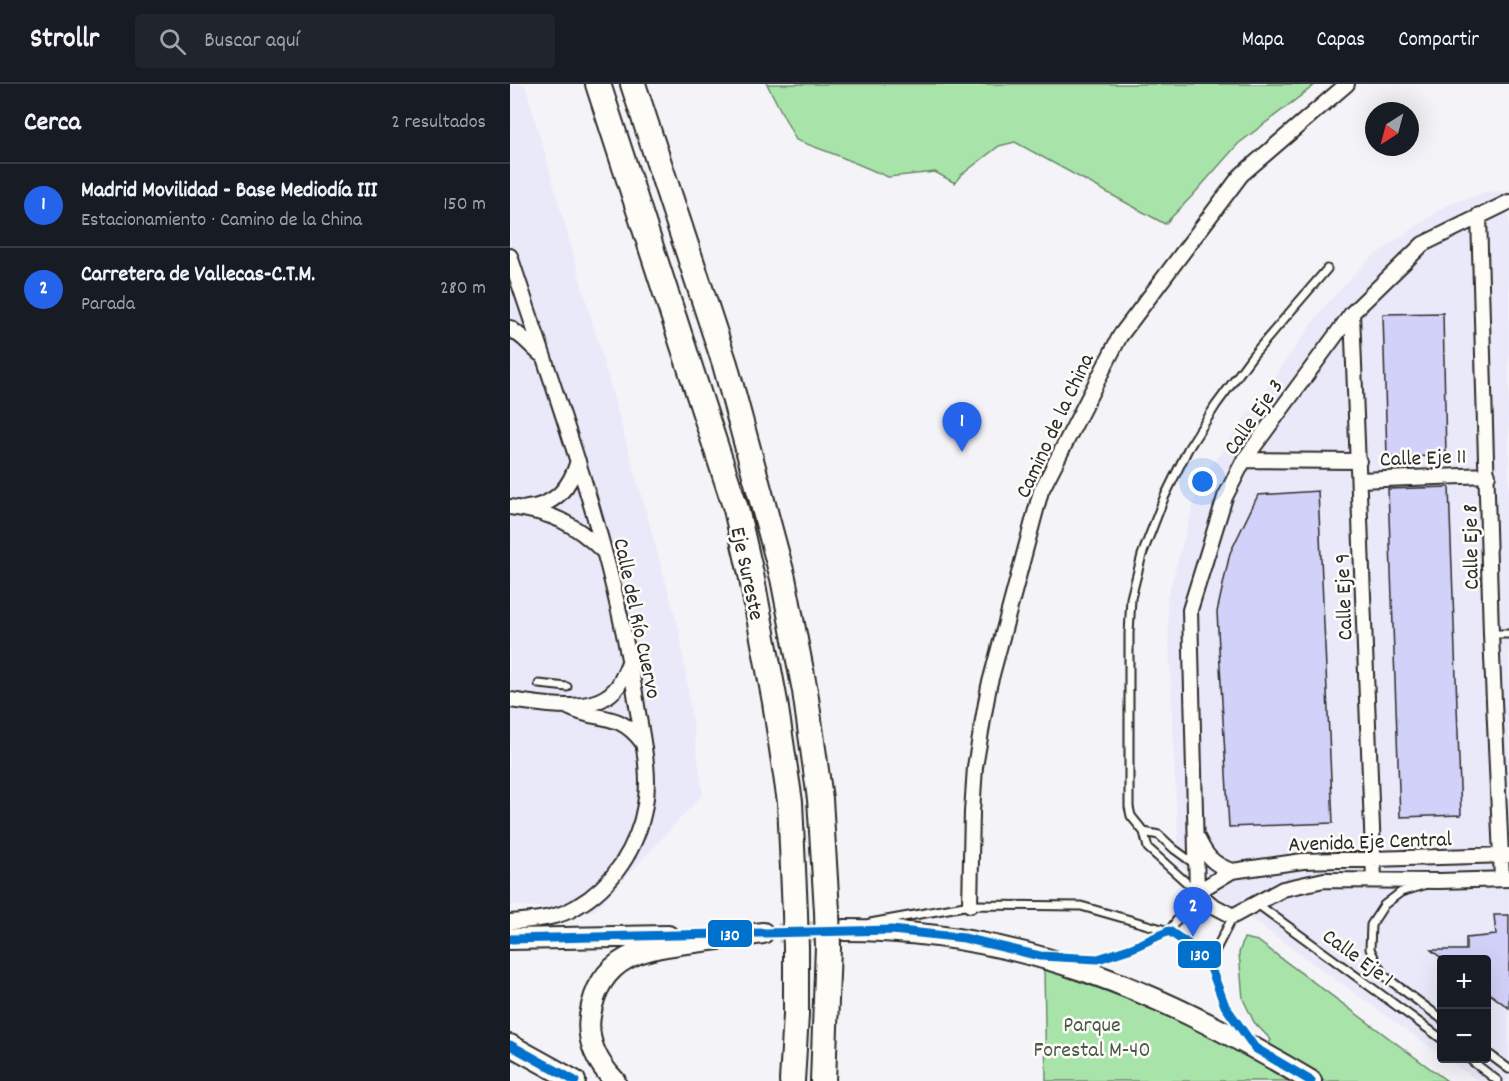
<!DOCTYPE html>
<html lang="es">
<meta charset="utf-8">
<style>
body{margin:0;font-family:Dekko,sans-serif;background:#20242c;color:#f1f3f6}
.controls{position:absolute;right:18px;bottom:18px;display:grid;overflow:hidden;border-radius:6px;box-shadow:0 6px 24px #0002}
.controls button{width:54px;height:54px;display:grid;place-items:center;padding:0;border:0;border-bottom:2px solid #363941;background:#171b24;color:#f1f3f6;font:30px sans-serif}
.compass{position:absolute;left:855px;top:18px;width:54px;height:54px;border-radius:50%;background:#171b24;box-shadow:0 6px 24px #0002;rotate:216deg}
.you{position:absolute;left:693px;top:398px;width:21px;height:21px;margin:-15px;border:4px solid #fff;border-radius:50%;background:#1a73e8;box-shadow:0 0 0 9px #1a73e833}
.badge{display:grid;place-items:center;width:39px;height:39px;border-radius:50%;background:#2563eb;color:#fff;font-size:20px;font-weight:700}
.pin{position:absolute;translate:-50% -50px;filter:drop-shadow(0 2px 3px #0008)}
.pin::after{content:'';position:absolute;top:32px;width:21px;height:18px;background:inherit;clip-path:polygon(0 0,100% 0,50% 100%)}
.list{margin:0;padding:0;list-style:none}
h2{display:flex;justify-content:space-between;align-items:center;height:78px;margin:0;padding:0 24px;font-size:26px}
h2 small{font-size:20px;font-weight:400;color:#9ea1a6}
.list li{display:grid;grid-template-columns:39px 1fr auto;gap:18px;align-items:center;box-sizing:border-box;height:84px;padding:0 24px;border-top:2px solid #363941}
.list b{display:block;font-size:22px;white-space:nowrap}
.list p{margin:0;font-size:20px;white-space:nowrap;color:#9ea1a6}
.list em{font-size:20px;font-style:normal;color:#9ea1a6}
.icon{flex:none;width:33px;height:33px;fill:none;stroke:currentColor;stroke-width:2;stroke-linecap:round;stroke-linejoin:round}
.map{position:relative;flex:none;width:999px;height:997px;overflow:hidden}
header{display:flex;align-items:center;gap:36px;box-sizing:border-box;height:84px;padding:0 30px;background:#171b24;border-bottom:2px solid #363941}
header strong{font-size:28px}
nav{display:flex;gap:33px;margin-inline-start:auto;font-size:21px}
.search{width:420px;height:54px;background:#20242c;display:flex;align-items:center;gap:15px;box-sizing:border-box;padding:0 21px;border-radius:6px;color:#9ea1a6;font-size:22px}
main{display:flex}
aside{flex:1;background:#171b24}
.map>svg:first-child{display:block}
.built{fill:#eae9f9}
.green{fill:#a8e4aa;stroke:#6a886a;stroke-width:1.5}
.building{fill:#d1d1fa;stroke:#2b2b2b;stroke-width:1.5}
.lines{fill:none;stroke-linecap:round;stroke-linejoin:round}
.secondary-tunnel{stroke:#cccbcf;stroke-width:20;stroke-dasharray:20 10;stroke-linecap:butt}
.lane-casing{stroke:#2b2b2b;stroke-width:11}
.street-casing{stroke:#2b2b2b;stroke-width:18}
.secondary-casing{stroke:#2b2b2b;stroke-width:24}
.highway-casing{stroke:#2b2b2b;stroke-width:28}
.lane{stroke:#fdfcf7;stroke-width:7}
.street{stroke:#fdfcf7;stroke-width:14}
.secondary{stroke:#fdfcf7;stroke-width:20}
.highway{stroke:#fdfcf7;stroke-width:24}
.highway-bridge-casing{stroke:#2b2b2b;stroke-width:28;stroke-linecap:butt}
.highway-bridge{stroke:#fdfcf7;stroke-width:24}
.bus-1-casing{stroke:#fdfcf7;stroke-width:14}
.bus-1{stroke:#0072ce;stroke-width:9}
.labels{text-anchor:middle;stroke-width:5;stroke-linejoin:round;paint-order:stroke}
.street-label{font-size:22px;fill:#2b2b2b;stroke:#fdfcf7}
.park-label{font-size:22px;fill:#4a594b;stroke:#fdfcf7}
.line-badge{stroke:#fdfcf7;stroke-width:2}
.badge-label{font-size:16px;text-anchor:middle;font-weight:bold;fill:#fff}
</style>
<header>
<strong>Strollr</strong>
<div class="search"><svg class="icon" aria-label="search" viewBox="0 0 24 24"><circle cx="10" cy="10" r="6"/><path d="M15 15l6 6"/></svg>Buscar aquí</div>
<nav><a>Mapa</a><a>Capas</a><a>Compartir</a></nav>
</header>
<main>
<aside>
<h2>Cerca<small>2 resultados</small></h2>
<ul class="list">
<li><span class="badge">1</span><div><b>Madrid Movilidad - Base Mediodía III</b><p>Estacionamiento · Camino de la China</p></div><em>150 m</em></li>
<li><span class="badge">2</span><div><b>Carretera de Vallecas-C.T.M.</b><p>Parada</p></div><em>280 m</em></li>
</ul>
</aside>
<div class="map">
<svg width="999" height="997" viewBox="0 0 999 997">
<rect width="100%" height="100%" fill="#f4f3f8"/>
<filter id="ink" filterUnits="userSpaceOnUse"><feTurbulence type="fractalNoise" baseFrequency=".0167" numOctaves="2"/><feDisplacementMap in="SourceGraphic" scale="12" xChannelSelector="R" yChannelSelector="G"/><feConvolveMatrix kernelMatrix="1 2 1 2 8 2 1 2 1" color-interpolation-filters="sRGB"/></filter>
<g filter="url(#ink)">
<path class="built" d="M 0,0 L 15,0 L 169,545 L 193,710 L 84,827 L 0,821 Z
M 999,107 L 999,997 L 968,997 L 937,975 L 976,974 L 976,876 L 932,876 L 931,971 L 702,807 L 669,780 L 657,515 L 690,397 L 814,223 L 858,176 L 937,121 L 975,108 Z"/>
<path class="green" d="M 257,0 L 806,0 L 728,60 L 682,112 L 655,140 L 505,58 L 489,62 L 450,92 L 445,99 L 425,88 L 378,93 L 329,72 L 286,56 Z
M 734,854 L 748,857 L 937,997 L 536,997 L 534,885 L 644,924 L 751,977 L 761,956 L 744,938 L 733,915 L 729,869 Z"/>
<path class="building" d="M 933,229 L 936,372 L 877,373 L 873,230 Z
M 939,403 L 951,731 L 890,733 L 878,405 Z
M 808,407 L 823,739 L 719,743 L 707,528 L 720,469 L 748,411 Z
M 984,831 L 999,831 L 999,924 L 976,907 L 976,876 L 934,876 L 921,866 L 956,866 L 956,854 L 986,851 Z"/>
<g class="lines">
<path class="secondary-tunnel" d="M 268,849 L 331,846"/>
<defs>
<path id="lane" d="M 981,550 L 999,550
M 29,600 L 57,603
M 634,748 L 649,751 L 664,765 L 686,781
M 914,801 L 891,808 L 874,821 L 861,841 L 860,865 L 873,891 L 932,935
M 746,819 L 932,955
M 360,839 L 460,821 L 571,822 L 659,847 L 687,808 L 638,764 L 634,748 L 621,732 L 619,723 L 619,550 L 621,514 L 632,471 L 654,414 L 678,365 L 706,321 L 743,271 L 817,185
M 554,873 L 588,875 L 622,864 L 659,847 L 678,860 L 699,879 L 715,922 L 739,954
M 699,879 L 723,832
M 976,968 L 999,985
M 958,974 L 988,997"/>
<path id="street" d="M 999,118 L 913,160 L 842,229 L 734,376 L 715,413 L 680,526 L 687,808 L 702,821 L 723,832 L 773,805 L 814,796 L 929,797 L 999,795
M 969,131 L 981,550 L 992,795
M 0,172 C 49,321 104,467 127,622 C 132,654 141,690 135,721 C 128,763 103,802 66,823 C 47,835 22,836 0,838
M 842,229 L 864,795
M 0,244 L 13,254 L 30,270
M 734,376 L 849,377
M 849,396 L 978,391
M 0,423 C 42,428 64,439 94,468
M 17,424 C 46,421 60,403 68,377
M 0,616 C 32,620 85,633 108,602 C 113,594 116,585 120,576
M 58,623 C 88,639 108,626 132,658
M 687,753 C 696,772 702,780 722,787
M 687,808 L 722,787 L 793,777 L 999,771
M 460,821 L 462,728 L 465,683 L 473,636 L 479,602 L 531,407 L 610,252 L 731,91 L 837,0"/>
<path id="secondary" d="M 334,846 C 510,846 653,908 801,997
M 0,855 L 158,852
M 0,961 L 65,997
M 105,997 C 88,980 76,957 80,932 C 89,871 134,864 185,858 C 208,855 231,852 253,849"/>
<path id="highway" d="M 88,0 L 226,425 L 241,490 L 265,618 L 280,718 L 285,829
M 123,0 L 215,280 L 273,494 L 295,607 L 310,715 L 317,827
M 282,997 L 286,931 L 286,865
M 313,997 L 318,863"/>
</defs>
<use href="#lane" class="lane-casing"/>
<use href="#street" class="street-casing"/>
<use href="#secondary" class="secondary-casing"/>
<use href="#highway" class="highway-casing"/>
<use href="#lane" class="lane"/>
<use href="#street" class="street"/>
<use href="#secondary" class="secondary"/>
<use href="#highway" class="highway"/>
<defs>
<path id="highway-bridge" d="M 317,827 L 318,863
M 285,829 L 286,865"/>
</defs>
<use href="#highway-bridge" class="highway-bridge-casing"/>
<use href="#highway-bridge" class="highway-bridge"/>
<defs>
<path id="bus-1" d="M 0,855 L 382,846 L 454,854 L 530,872 L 588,875 L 622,864 L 659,847 L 678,860 L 699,879 L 715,922 L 745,964 L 801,997
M 0,961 L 65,997"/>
</defs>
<use href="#bus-1" class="bus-1-casing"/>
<use href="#bus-1" class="bus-1"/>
</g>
</g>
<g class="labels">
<g class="street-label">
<text transform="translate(742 332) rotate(-55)" y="8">Calle Eje 3</text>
<text transform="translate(543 341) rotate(-65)" y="8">Camino de la China</text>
<text transform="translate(913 372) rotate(-2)" y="8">Calle Eje 11</text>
<text transform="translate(959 463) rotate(-91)" y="8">Calle Eje 8</text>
<text transform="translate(239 489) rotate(78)" y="8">Eje Sureste</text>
<text transform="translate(832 513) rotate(-92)" y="8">Calle Eje 9</text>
<text transform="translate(129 534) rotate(78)" y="8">Calle del Río Cuervo</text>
<text transform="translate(860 756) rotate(-2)" y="8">Avenida Eje Central</text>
<text transform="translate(849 872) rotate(36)" y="8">Calle Eje 1</text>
</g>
<g class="park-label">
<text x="582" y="947">Parque<tspan x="582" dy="25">Forestal M-40</tspan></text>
</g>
</g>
<g class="line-badge">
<rect x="197" y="835" width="46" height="29" rx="6" fill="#0072ce"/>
<rect x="667" y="856" width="45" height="29" rx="6" fill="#0072ce"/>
</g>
<g class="badge-label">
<text x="220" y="856">130</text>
<text x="690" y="876">130</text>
</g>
</svg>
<div class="controls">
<button>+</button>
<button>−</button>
</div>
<svg class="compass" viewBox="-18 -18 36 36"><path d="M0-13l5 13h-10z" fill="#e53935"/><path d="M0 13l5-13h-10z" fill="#9ea1a6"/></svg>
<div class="you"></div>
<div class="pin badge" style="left:452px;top:368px">1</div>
<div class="pin badge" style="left:683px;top:853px">2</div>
</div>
</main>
